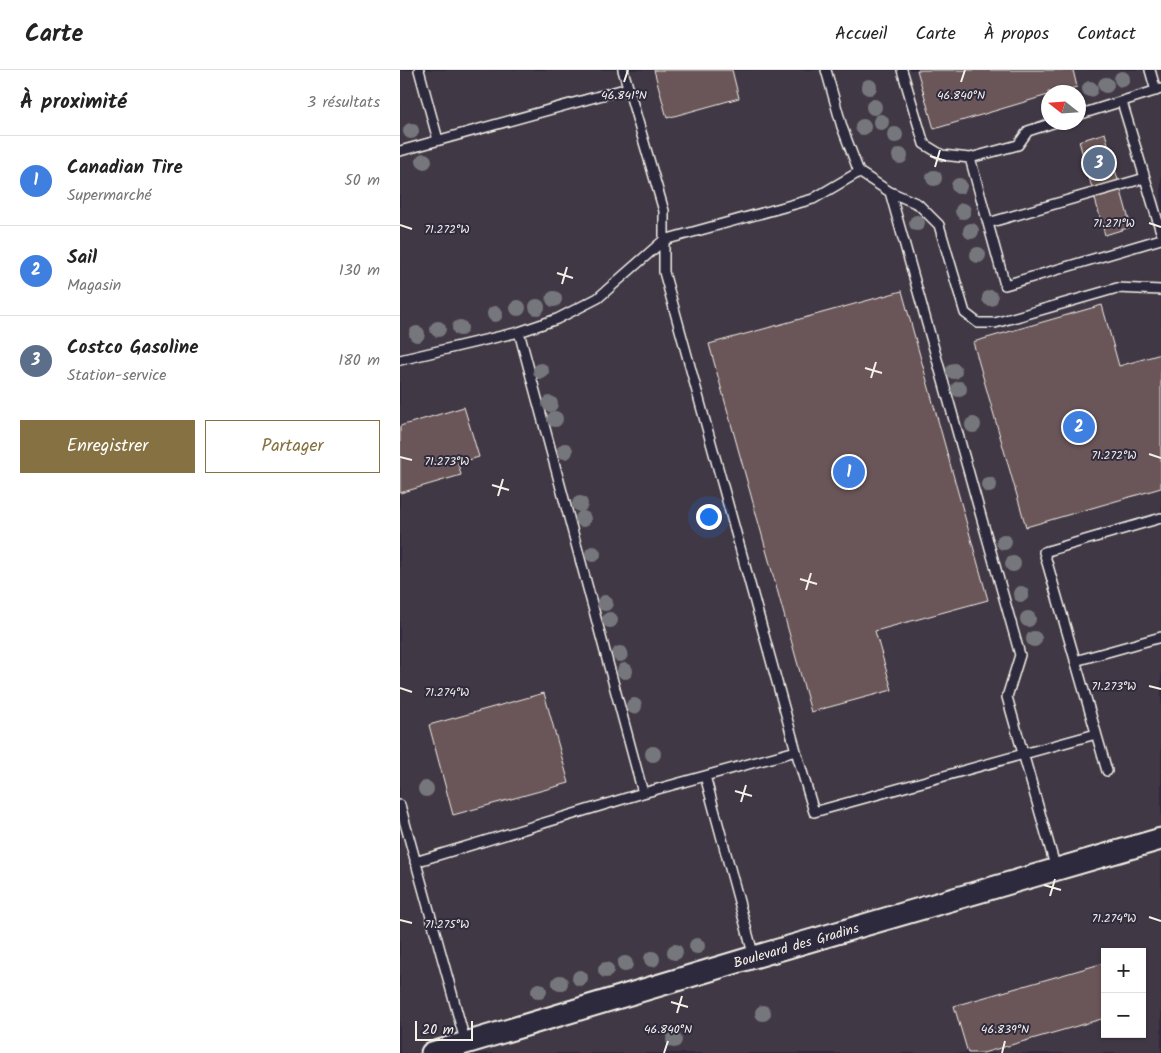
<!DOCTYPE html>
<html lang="fr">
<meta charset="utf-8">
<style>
body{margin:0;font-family:Kalam,sans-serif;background:#f2f2f2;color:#222}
.controls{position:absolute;right:15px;bottom:15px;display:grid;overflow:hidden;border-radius:0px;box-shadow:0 1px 4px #0004}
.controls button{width:45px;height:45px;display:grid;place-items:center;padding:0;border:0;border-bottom:1px solid #e0e0e0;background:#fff;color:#222;font:25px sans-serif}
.compass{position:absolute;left:641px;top:15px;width:45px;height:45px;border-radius:50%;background:#fff;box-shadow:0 1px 4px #0004;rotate:287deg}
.scale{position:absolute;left:15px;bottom:12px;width:58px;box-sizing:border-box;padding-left:5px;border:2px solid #f4f1e8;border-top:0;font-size:14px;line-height:18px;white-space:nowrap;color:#f4f1e8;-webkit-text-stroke:4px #2f2a3d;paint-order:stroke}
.you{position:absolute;left:308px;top:446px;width:18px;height:18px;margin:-12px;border:4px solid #fff;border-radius:50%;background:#1a73e8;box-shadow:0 0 0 8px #1a73e833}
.badge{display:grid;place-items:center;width:32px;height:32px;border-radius:50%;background:#857141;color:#fff;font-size:16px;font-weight:700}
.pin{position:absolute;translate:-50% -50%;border:2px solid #fff;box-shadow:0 1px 5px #0006}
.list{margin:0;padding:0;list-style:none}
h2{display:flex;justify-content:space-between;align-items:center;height:65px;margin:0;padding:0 20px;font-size:21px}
h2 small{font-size:16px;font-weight:400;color:#767676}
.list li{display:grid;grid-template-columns:32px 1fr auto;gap:15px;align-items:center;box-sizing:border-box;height:90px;padding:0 20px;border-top:1px solid #e0e0e0}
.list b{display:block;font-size:19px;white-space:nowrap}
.list p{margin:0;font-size:16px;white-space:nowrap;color:#767676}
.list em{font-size:16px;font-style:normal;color:#767676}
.actions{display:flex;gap:10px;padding:15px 20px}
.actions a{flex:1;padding:11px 0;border:1px solid #857141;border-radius:0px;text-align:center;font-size:18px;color:#857141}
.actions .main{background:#857141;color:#fff}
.map{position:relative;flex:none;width:761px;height:983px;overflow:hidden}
header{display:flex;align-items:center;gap:30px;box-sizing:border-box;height:70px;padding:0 25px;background:#fff;border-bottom:1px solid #e0e0e0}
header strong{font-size:24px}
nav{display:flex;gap:28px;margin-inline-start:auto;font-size:18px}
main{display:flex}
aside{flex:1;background:#fff}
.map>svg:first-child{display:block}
.built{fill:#413745;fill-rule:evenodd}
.building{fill:#6a5658;stroke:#f4f1e8}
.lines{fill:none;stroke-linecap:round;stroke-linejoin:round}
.service-casing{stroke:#f4f1e8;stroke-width:12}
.tertiary-casing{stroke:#f4f1e8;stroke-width:25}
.service{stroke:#2f2a3d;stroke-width:9}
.tertiary{stroke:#2f2a3d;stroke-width:21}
.tree{fill:#76777b}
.ticks{fill:none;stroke:#f4f1e8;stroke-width:2}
.labels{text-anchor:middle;stroke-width:4;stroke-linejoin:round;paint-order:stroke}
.street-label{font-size:14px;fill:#f4f1e8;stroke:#2f2a3d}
.ticks-label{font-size:12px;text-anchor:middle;fill:#f4f1e8;stroke:#2f2a3d;stroke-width:4;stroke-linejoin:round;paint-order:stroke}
</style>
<header>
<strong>Carte</strong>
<nav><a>Accueil</a><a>Carte</a><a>À propos</a><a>Contact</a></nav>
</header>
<main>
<aside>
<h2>À proximité<small>3 résultats</small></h2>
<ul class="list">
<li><span class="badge" style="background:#3f7fe0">1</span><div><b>Canadian Tire</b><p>Supermarché</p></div><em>50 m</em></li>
<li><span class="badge" style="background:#3f7fe0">2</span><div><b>Sail</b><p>Magasin</p></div><em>130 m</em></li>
<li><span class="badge" style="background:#5c6f8a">3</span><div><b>Costco Gasoline</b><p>Station-service</p></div><em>180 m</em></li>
</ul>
<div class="actions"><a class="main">Enregistrer</a><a>Partager</a></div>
</aside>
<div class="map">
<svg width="761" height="983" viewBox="0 0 761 983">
<rect width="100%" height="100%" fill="#2f2a3d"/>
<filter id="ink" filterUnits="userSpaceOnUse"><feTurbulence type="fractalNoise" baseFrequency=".02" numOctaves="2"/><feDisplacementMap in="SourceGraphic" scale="10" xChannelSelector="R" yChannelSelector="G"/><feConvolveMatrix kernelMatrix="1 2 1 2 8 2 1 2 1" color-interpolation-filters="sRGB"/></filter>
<g filter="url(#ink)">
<path class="built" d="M 0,0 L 761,0 L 761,983 L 0,983 ZM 648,22 L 678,22 L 678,52 L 648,52 ZM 705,882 L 742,882 L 742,964 L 705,964 Z"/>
<path class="building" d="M 254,0 L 332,0 L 339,28 L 267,48 Z
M 517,0 L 673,0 L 677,17 L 658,22 L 648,22 L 648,25 L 534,59 Z
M 705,63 L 731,157 L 705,165 L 679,71 Z
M 502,221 L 588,530 L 475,561 L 492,620 L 411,642 L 309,274 Z
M 702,235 L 719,296 L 761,284 L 761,418 L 626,457 L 573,272 Z
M 64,337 L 79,387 L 58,393 L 61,405 L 0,423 L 0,356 Z
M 144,623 L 169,713 L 53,745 L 29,655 Z
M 704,893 L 705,948 L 583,983 L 568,983 L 554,936 Z"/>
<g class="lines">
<defs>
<path id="service" d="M 19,0 L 38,70
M 502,0 L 524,74 L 542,85 L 570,88 L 618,75 L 628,61 L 656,52
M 750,0 L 756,21
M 678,45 L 761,19
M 0,81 L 228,18
M 570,88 L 605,215 L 761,169
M 459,102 L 490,122 L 620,585 L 607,627 L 656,799
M 745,108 L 761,162
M 490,122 L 518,134 L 539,155 L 565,243 L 578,253 L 595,253 L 717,218 L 761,220
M 588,153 L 745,108 L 722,32
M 119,262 L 243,723
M 0,290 L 119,262 L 157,249 L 198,228 L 264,170 L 264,141 L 223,0
M 675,591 L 761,567
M 396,681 L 414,742 L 696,664
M 707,701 L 644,482 L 761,448
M 305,706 L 354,887
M 0,735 L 66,974
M 15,792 L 243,723 L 396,681 L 264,202 L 264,170 L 413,129 L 459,102 L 442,57 L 426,0"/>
<path id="tertiary" d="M 32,983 L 354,887 L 761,769"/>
</defs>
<use href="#service" class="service-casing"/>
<use href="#tertiary" class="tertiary-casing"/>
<use href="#service" class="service"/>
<use href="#tertiary" class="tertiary"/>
</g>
<g class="tree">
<circle cx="722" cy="9" r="8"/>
<circle cx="706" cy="15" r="8"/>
<circle cx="469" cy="17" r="8"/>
<circle cx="690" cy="19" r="8"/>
<circle cx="474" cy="37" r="8"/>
<circle cx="481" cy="52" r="8"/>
<circle cx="463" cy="57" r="8"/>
<circle cx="11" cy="61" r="8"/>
<circle cx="495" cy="65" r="8"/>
<circle cx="500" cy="86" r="8"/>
<circle cx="24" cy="91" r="8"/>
<circle cx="534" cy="108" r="8"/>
<circle cx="559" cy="116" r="8"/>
<circle cx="563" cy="141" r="8"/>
<circle cx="517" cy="153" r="8"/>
<circle cx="571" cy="161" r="8"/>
<circle cx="578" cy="185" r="8"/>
<circle cx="590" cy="228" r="8"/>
<circle cx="154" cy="229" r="8"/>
<circle cx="137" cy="237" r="8"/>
<circle cx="118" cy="238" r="8"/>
<circle cx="95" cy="244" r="8"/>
<circle cx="60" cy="258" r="8"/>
<circle cx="38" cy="259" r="8"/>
<circle cx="17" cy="264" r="8"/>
<circle cx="141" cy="301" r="8"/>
<circle cx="554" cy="301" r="8"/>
<circle cx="559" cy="319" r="8"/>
<circle cx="150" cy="334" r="8"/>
<circle cx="155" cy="349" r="8"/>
<circle cx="573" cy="355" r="8"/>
<circle cx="165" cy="381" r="8"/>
<circle cx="589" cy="415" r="8"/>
<circle cx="180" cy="434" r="8"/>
<circle cx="183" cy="449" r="8"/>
<circle cx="604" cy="472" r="8"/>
<circle cx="193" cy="484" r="8"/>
<circle cx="613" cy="494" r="8"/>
<circle cx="621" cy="524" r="8"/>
<circle cx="205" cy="533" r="8"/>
<circle cx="628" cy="549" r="8"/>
<circle cx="210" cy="550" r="8"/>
<circle cx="634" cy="569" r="8"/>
<circle cx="220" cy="584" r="8"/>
<circle cx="225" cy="601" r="8"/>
<circle cx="234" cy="636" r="8"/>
<circle cx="253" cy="684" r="8"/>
<circle cx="26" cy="719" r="8"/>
<circle cx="297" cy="876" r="8"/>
<circle cx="275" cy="882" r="8"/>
<circle cx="252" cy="889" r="8"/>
<circle cx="225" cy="894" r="8"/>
<circle cx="206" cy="900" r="8"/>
<circle cx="180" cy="908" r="8"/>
<circle cx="160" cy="913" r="8"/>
<circle cx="139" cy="921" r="8"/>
<circle cx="363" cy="943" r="8"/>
<circle cx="274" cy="970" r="8"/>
</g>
</g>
<path class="ticks" d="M 224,12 L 228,0M 561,12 L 565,0M 530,86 L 546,91M 535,97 L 540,80M 749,153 L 761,157M 0,155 L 12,159M 157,203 L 173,208M 162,214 L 167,197M 465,298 L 482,303M 471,308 L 476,292M 749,384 L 761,388M 0,387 L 12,390M 92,415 L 109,420M 98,426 L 103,409M 400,509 L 417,514M 406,520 L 411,503M 749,616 L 761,619M 0,618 L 12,622M 335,721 L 352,726M 341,732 L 346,715M 644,815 L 661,820M 650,826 L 655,809M 749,847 L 761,851M 0,850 L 12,853M 271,932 L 288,937M 277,943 L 282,926M 264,983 L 268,971M 602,983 L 605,971"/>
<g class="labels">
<g class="street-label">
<text transform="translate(396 875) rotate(-16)" y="5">Boulevard des Gradins</text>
</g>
</g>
<g class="ticks-label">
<text x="224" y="29">46.841°N</text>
<text x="561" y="29">46.840°N</text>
<text x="714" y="157">71.271°W</text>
<text x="47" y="163">71.272°W</text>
<text x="714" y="389">71.272°W</text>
<text x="47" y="395">71.273°W</text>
<text x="714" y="620">71.273°W</text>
<text x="47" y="626">71.274°W</text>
<text x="714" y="852">71.274°W</text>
<text x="47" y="858">71.275°W</text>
<text x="268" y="963">46.840°N</text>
<text x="605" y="963">46.839°N</text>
</g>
</svg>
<div class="controls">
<button>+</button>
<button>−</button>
</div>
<svg class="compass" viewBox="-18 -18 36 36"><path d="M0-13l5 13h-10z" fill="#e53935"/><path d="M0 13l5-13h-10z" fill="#767676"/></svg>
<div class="scale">20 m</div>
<div class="you"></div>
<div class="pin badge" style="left:449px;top:402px;background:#3f7fe0">1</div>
<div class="pin badge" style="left:679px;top:357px;background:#3f7fe0">2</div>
<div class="pin badge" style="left:699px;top:93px;background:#5c6f8a">3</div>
</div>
</main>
